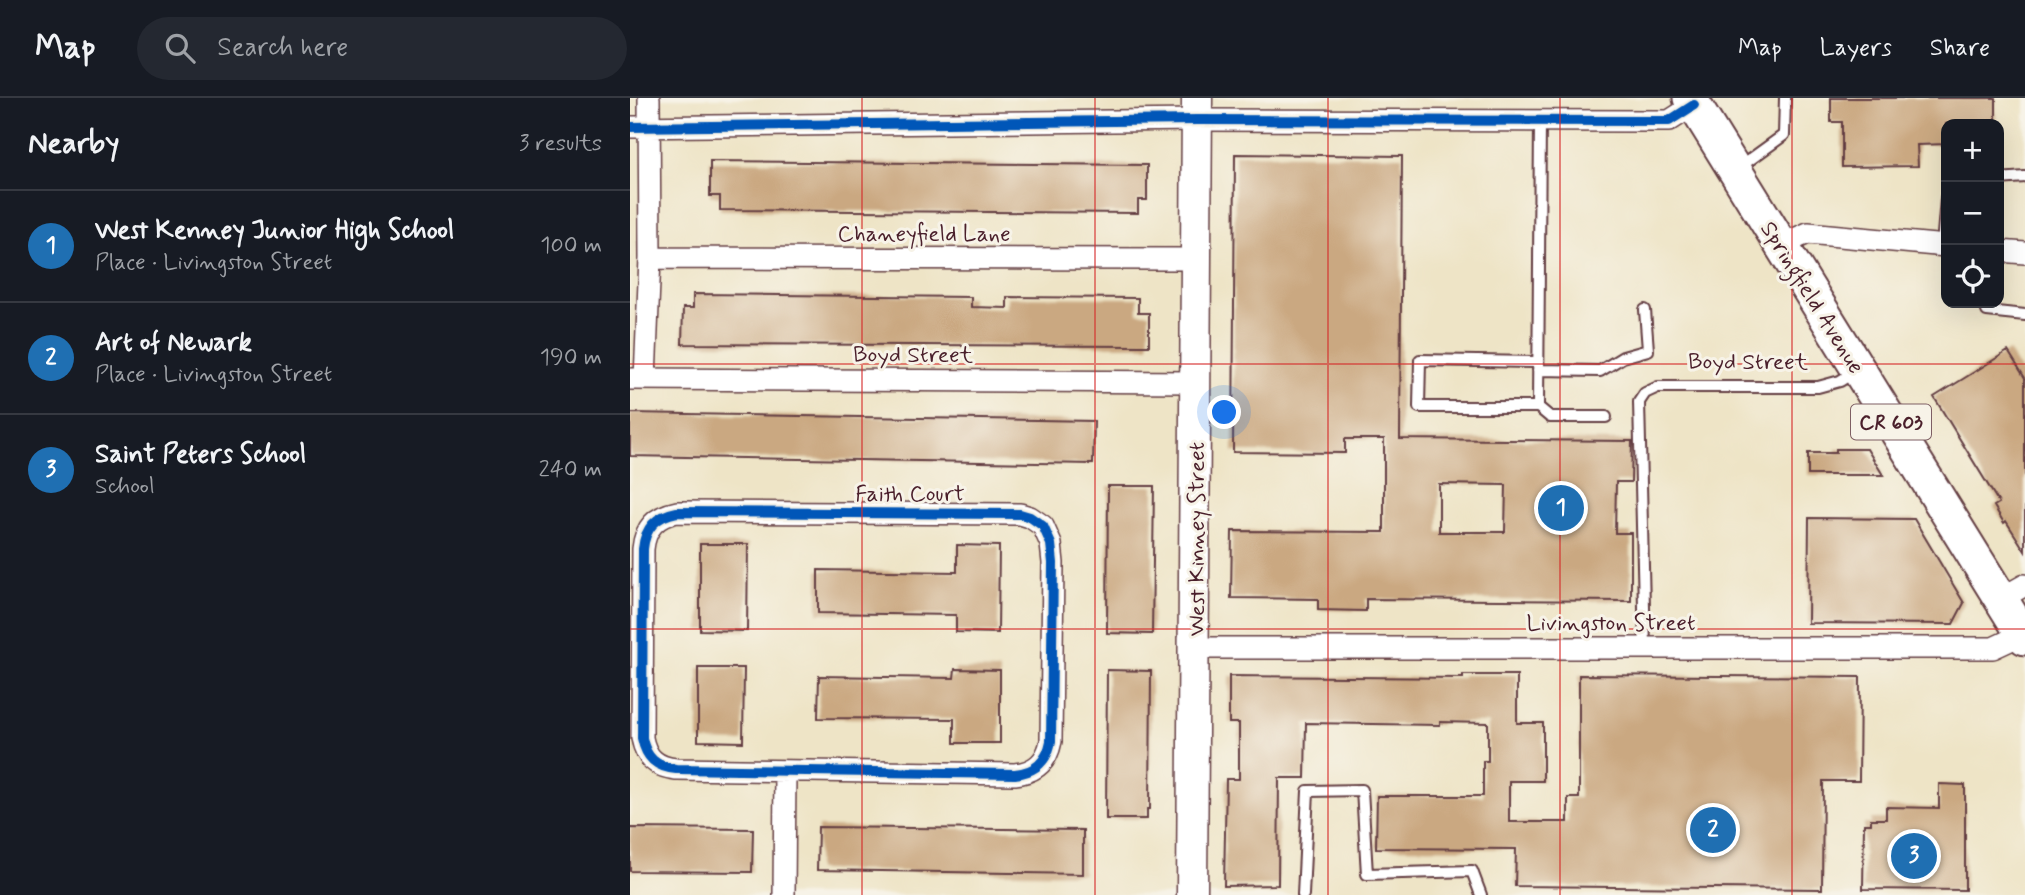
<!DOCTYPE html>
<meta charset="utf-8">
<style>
body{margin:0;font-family:Mynerve,sans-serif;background:#242831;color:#f1f3f6}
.controls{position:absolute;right:21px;top:21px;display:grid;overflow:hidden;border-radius:14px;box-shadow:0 7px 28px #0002}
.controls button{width:63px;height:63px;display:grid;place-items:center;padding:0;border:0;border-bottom:2px solid #363941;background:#171b24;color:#f1f3f6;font:35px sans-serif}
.you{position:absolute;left:595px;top:315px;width:24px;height:24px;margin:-18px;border:5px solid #fff;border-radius:50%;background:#1a73e8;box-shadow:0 0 0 10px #1a73e833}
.badge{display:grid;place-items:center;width:46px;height:46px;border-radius:50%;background:#1f6fb2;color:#fff;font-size:23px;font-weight:700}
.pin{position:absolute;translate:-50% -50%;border:4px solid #fff;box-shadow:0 2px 7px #0006}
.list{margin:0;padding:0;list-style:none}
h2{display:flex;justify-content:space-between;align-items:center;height:91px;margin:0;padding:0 28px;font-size:30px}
h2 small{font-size:23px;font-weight:400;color:#9ea1a6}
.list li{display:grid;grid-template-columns:46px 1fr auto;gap:21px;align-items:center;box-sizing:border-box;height:112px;padding:0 28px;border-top:2px solid #363941}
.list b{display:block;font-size:26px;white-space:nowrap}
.list p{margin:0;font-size:23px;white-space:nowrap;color:#9ea1a6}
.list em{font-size:23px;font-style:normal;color:#9ea1a6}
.icon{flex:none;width:38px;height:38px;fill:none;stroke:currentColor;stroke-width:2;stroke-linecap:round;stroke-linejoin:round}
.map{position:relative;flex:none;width:1395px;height:797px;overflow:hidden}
header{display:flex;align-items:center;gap:42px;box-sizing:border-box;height:98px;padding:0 35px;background:#171b24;border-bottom:2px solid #363941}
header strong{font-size:33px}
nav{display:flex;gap:38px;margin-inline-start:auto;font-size:24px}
.search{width:490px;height:63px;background:#242831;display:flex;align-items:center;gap:18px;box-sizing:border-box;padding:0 24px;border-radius:38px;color:#9ea1a6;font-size:26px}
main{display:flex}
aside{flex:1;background:#171b24}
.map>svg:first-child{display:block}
.building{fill:#caa881;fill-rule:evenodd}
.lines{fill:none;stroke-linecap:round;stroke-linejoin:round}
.lane-casing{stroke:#633d42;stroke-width:14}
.street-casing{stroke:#633d42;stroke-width:24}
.secondary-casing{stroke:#633d42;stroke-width:33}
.primary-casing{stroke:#633d42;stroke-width:37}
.lane{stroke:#fff;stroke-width:10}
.street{stroke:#fff;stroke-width:21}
.secondary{stroke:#fff;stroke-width:30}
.primary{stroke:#fff;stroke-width:33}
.cycleway-casing{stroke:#f7f3e8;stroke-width:15}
.cycleway{stroke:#0057b8;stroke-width:10}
.grid{fill:none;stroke:#d62828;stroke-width:2;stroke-opacity:0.55}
.labels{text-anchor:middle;stroke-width:6;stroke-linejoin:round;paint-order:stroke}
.shield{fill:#f7f3e8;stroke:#7e5f64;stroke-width:2}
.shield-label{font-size:21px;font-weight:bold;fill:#4a1f2b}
.street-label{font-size:23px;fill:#4a1f2b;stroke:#f7f3e8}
</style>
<header>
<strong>Map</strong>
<div class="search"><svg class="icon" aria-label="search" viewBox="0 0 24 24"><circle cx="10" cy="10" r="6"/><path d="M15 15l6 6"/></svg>Search here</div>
<nav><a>Map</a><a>Layers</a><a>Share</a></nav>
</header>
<main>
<aside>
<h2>Nearby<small>3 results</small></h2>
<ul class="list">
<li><span class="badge">1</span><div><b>West Kenney Junior High School</b><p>Place · Livingston Street</p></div><em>100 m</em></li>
<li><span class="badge">2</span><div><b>Art of Newark</b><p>Place · Livingston Street</p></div><em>190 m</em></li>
<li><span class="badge">3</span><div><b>Saint Peters School</b><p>School</p></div><em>240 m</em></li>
</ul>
</aside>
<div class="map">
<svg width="1395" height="797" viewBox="0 0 1395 797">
<rect width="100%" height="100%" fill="#f7f3e8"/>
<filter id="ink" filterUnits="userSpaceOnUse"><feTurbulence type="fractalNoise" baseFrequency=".0143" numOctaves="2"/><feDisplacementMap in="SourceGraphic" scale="14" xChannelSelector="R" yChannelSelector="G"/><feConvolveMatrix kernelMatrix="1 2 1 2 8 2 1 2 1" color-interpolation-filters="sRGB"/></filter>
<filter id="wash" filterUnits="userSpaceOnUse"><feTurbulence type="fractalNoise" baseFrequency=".00686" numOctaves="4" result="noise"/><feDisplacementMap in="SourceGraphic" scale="28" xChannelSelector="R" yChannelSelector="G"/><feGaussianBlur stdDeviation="1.57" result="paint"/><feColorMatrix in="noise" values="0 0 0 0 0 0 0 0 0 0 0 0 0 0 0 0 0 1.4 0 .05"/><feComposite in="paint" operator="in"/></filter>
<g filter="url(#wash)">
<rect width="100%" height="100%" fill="#eee4c6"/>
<g id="blocks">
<path class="building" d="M 1201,0 L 1366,0 L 1366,26 L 1316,26 L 1316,46 L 1287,47 L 1288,68 L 1212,69 L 1212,24 L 1201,24 Z
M 605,56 L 772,58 L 770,341 L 1002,343 L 1001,384 L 986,384 L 985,435 L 1001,435 L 1001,503 L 736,501 L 736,513 L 688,512 L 688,501 L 601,500 L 602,433 L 754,434 L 754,341 L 715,341 L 715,355 L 603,354 ZM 809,386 L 876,387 L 875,434 L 809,434 Z
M 80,63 L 517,67 L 517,102 L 508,102 L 508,115 L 90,112 L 90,98 L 80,98 Z
M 63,196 L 341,199 L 341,209 L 377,210 L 377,199 L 508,200 L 508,215 L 519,215 L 519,248 L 52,246 L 53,210 L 63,210 Z
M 1378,253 L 1395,280 L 1395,453 L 1376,423 L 1374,425 L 1364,408 L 1369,405 L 1304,299 Z
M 0,315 L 464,323 L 463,366 L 0,358 Z
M 1206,351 L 1237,351 L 1253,377 L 1178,377 L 1178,355 L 1206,355 Z
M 478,388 L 524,388 L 522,536 L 477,535 Z
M 1179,420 L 1284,421 L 1334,505 L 1323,526 L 1178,525 Z
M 70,446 L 118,446 L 117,533 L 70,532 Z
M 327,447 L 369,448 L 368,535 L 326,534 L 326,517 L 188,515 L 188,472 L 327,474 Z
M 68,570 L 114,570 L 113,644 L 68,643 Z
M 325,571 L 370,572 L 370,645 L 324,645 L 324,621 L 188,620 L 189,578 L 324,580 Z
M 477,572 L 521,573 L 520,711 L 517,711 L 517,721 L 476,721 Z
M 833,577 L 887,577 L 887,625 L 913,625 L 913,683 L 879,683 L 879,724 L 938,724 L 938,700 L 949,700 L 949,577 L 1230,579 L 1229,683 L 1193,683 L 1192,791 L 885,788 L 886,751 L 746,750 L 747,698 L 853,698 L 853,663 L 858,663 L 858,625 L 810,624 L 810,627 L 676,625 L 675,680 L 649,680 L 648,787 L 594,788 L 596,681 L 609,681 L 609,625 L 599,625 L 599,578 L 833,580 Z
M 1309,686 L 1335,687 L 1335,792 L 1233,791 L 1234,726 L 1241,726 L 1241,721 L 1256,721 L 1256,709 L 1309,710 Z
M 188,729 L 453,732 L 453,776 L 187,772 Z
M 0,730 L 123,731 L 122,774 L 0,773 Z"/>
</g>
</g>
<g filter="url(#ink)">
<use href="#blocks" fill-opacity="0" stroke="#633d42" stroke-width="2"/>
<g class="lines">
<defs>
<path id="lane" d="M 1107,71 L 1154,37 L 1155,0
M 1369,81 L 1395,79
M 1312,148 L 1316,100
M 1357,213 L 1395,217
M 908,264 L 790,262 L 789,309 L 908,309 L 910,22
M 908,272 L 970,273 L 993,259 L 1018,252 L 1015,212
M 908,309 L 920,319 L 976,319
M 1015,550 L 1009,304 L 1015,295 L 1028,289 L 1188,289 L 1210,283 L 1226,273
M 673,797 L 678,693 L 732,692 L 737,776 L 842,773 L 851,797"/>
<path id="street" d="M 0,29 L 567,22 L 1039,23 L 1064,7
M 1151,147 L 1178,135 L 1316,148
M 1369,153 L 1395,155
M 20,160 L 568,161
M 0,281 L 566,284
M 15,281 L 20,160 L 19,0
M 47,414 L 390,416 L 400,419 L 413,428 L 421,446 L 423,465 L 421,643 C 417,664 405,674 385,676 L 46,671 C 26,669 16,660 12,640 L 13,451 C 15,430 26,418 47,414 Z
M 1372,500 L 1395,487
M 565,550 L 1363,550 L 1393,536
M 154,797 L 155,673"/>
<path id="secondary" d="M 562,797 L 567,0"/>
<path id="primary" d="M 1060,0 L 1395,540"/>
</defs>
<use href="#lane" class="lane-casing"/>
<use href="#street" class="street-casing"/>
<use href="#secondary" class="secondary-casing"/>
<use href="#primary" class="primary-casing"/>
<use href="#lane" class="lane"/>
<use href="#street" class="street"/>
<use href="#secondary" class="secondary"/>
<use href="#primary" class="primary"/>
<defs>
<path id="cycleway" d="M 0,29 L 567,22 L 1039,23 L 1064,7
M 47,414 L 390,416 L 400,419 L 413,428 L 421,446 L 423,465 L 421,643 C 417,664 405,674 385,676 L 46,671 C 26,669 16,660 12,640 L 13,451 C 15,430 26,418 47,414 Z"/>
</defs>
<use href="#cycleway" class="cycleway-casing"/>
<use href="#cycleway" class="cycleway"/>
</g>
</g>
<path class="grid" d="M 232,0 L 232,797M 465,0 L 465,797M 698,0 L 698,797M 930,0 L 930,797M 1162,0 L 1162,797M 0,266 L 1395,266M 0,531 L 1395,531"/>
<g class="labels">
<rect class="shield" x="1221" y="306.5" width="80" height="35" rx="5"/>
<g class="shield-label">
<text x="1261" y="331">CR 603</text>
</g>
<g class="street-label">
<text x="294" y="143">Chaneyfield Lane</text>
<text transform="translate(1183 199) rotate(58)" y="8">Springfield Avenue</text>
<text x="283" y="264">Boyd Street</text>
<text x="1118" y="271">Boyd Street</text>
<text x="280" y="403">Faith Court</text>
<text transform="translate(566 441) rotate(-90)" y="8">West Kinney Street</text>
<text x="981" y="532">Livingston Street</text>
</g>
</g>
</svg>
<div class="controls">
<button>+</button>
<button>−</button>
<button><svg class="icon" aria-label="locate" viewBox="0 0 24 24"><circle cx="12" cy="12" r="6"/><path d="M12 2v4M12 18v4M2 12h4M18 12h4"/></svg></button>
</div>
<div class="you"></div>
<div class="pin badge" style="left:931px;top:410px">1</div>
<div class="pin badge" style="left:1083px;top:732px">2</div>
<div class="pin badge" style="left:1284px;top:758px">3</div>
</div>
</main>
